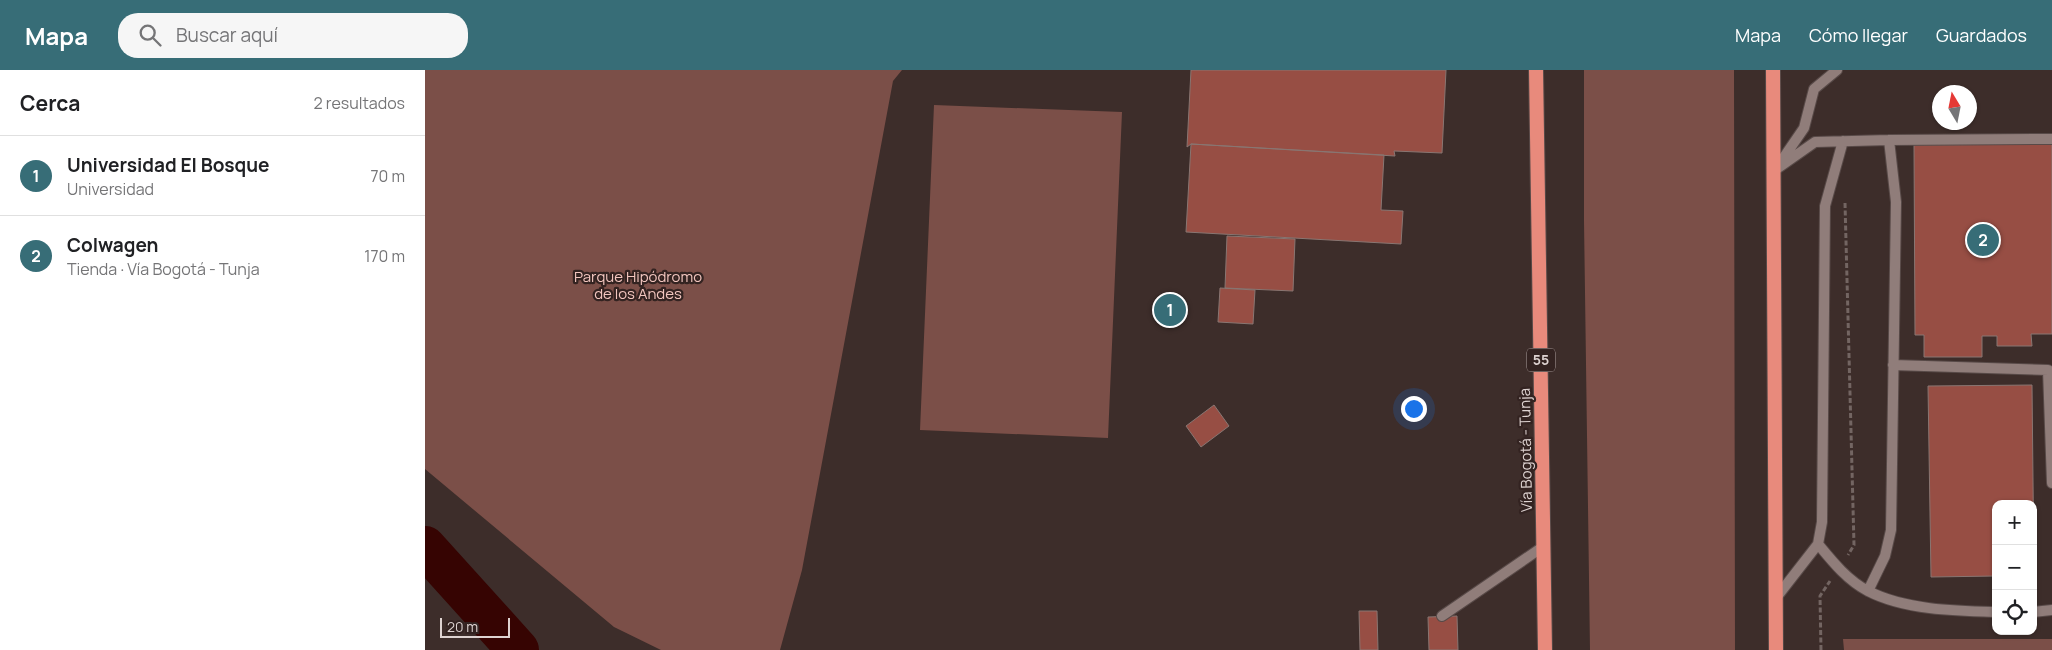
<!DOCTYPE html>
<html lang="es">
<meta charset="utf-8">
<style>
body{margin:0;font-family:Manrope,sans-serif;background:#f6f6f6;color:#202124}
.controls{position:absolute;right:15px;bottom:15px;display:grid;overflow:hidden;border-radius:10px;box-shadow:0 1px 4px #0004}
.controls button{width:45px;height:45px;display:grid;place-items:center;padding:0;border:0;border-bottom:1px solid #e0e0e0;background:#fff;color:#202124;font:25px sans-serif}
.compass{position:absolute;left:1507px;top:15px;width:45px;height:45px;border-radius:50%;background:#fff;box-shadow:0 1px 4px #0004;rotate:350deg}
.scale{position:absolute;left:15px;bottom:12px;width:70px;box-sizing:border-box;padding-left:5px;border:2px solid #ded3d1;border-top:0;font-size:14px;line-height:18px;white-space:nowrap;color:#ded3d1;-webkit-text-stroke:4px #332321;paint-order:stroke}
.you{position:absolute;left:988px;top:338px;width:18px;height:18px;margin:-12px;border:4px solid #fff;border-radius:50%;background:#1a73e8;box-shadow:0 0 0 8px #1a73e833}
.badge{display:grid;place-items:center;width:32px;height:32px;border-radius:50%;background:#376d77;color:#fff;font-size:16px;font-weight:700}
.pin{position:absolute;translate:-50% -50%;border:2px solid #fff;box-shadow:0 1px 5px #0006}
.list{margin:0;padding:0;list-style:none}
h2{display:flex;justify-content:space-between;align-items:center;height:65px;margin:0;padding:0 20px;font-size:21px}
h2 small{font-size:16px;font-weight:400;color:#757577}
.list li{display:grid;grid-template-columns:32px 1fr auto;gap:15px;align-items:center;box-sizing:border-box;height:80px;padding:0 20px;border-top:1px solid #e0e0e0}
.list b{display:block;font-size:19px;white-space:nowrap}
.list p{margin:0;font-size:16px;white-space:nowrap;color:#757577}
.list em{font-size:16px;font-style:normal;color:#757577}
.icon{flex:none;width:28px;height:28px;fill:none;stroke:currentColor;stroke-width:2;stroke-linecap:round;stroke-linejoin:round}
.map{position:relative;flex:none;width:1627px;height:580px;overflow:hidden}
header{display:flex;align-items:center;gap:30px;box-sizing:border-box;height:70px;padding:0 25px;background:#376d77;color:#fff}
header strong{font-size:24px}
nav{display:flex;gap:28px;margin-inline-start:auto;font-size:18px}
.search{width:350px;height:45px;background:#f6f6f6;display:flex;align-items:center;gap:12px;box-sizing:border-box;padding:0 18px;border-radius:20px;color:#757577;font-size:19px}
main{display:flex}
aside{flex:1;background:#fff}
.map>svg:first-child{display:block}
.green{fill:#7b4f48}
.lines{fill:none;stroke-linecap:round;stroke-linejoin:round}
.river{stroke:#360402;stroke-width:42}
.building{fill:#974e44;stroke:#897672}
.service-casing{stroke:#584a48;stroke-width:12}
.trunk-casing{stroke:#584a48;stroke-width:16}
.path{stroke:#736562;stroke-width:3;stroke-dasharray:5 2.5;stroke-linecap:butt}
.service{stroke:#907d7a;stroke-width:10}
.trunk{stroke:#e88a7c;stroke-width:14}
.labels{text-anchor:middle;stroke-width:4.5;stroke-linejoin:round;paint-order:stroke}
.shield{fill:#332321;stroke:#ab9e9c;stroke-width:1}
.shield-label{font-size:14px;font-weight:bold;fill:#ded3d1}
.park-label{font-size:15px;fill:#f3c6bf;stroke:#332321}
.street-label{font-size:15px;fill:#ded3d1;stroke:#332321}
</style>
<header>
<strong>Mapa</strong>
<div class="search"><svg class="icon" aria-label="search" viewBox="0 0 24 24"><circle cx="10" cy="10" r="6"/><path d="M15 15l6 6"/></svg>Buscar aquí</div>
<nav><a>Mapa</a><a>Cómo llegar</a><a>Guardados</a></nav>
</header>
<main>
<aside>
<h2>Cerca<small>2 resultados</small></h2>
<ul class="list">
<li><span class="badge">1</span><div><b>Universidad El Bosque</b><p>Universidad</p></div><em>70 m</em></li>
<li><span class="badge">2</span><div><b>Colwagen</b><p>Tienda · Vía Bogotá - Tunja</p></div><em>170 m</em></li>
</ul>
</aside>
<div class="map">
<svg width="1627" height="580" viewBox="0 0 1627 580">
<rect width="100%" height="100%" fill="#3d2d2a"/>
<path class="green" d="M 0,0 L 477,0 L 468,11 L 377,500 L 355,580 L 236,580 L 189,557 L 0,399 Z
M 1159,0 L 1309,0 L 1310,580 L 1165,580 L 1159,151 Z
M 509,35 L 697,42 L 683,368 L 495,360 Z
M 1418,569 L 1627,569 L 1627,580 L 1419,580 Z"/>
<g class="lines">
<path class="river" d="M 0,477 L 93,580"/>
</g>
<path class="building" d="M 766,0 L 1021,0 L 1017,83 L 969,81 L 970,86 L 766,74 L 762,77 Z
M 766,74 L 959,85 L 956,140 L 978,141 L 976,174 L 761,162 Z
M 1627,74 L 1627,264 L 1606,264 L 1607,276 L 1572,276 L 1572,266 L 1557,266 L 1557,287 L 1499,287 L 1499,265 L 1490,265 L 1489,75 Z
M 802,166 L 870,169 L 868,221 L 800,218 Z
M 795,218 L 830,220 L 828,254 L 793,252 Z
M 1607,315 L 1609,505 L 1608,434 L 1571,434 L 1571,506 L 1506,507 L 1503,316 Z
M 789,335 L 804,356 L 776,377 L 761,356 Z
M 934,541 L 952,541 L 953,580 L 935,580 Z
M 1032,546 L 1033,580 L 1004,580 L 1003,547 Z"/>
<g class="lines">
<defs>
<path id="service" d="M 1418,71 L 1400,136 L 1397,452 L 1393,474 C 1407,491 1422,510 1443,521 C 1480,540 1530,541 1571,542
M 1355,93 L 1379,58 L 1389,19 L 1412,0
M 1350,100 L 1390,72 L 1464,70 L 1627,69
M 1468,295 L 1623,300 L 1627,413
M 1443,521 L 1460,486 L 1466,460 L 1471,132 L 1464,70
M 1351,528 L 1393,474
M 1608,542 L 1627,540
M 1017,546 L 1119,476"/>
<path id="trunk" d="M 1111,0 L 1120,580
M 1348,0 L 1351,580"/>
</defs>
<use href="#service" class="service-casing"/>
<use href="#trunk" class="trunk-casing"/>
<path class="path" d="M 1420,133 L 1429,475 L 1423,485
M 1396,580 L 1395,526 L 1405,511"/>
<use href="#service" class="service"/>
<use href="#trunk" class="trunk"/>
</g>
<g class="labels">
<rect class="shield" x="1102" y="278.5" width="28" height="23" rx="4"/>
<g class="shield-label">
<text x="1116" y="295">55</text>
</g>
<g class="park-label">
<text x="213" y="212">Parque Hipódromo<tspan x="213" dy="17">de los Andes</tspan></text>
</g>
<g class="street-label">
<text transform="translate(1101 380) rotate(-91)" y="5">Vía Bogotá - Tunja</text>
</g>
</g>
</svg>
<div class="controls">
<button>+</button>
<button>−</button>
<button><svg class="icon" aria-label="locate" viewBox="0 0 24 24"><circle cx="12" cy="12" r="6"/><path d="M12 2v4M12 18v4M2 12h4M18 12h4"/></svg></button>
</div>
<svg class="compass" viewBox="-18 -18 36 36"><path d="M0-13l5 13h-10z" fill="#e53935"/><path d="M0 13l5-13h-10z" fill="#757577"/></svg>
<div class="scale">20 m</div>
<div class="you"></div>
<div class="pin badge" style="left:745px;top:240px">1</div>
<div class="pin badge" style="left:1558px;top:170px">2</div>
</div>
</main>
